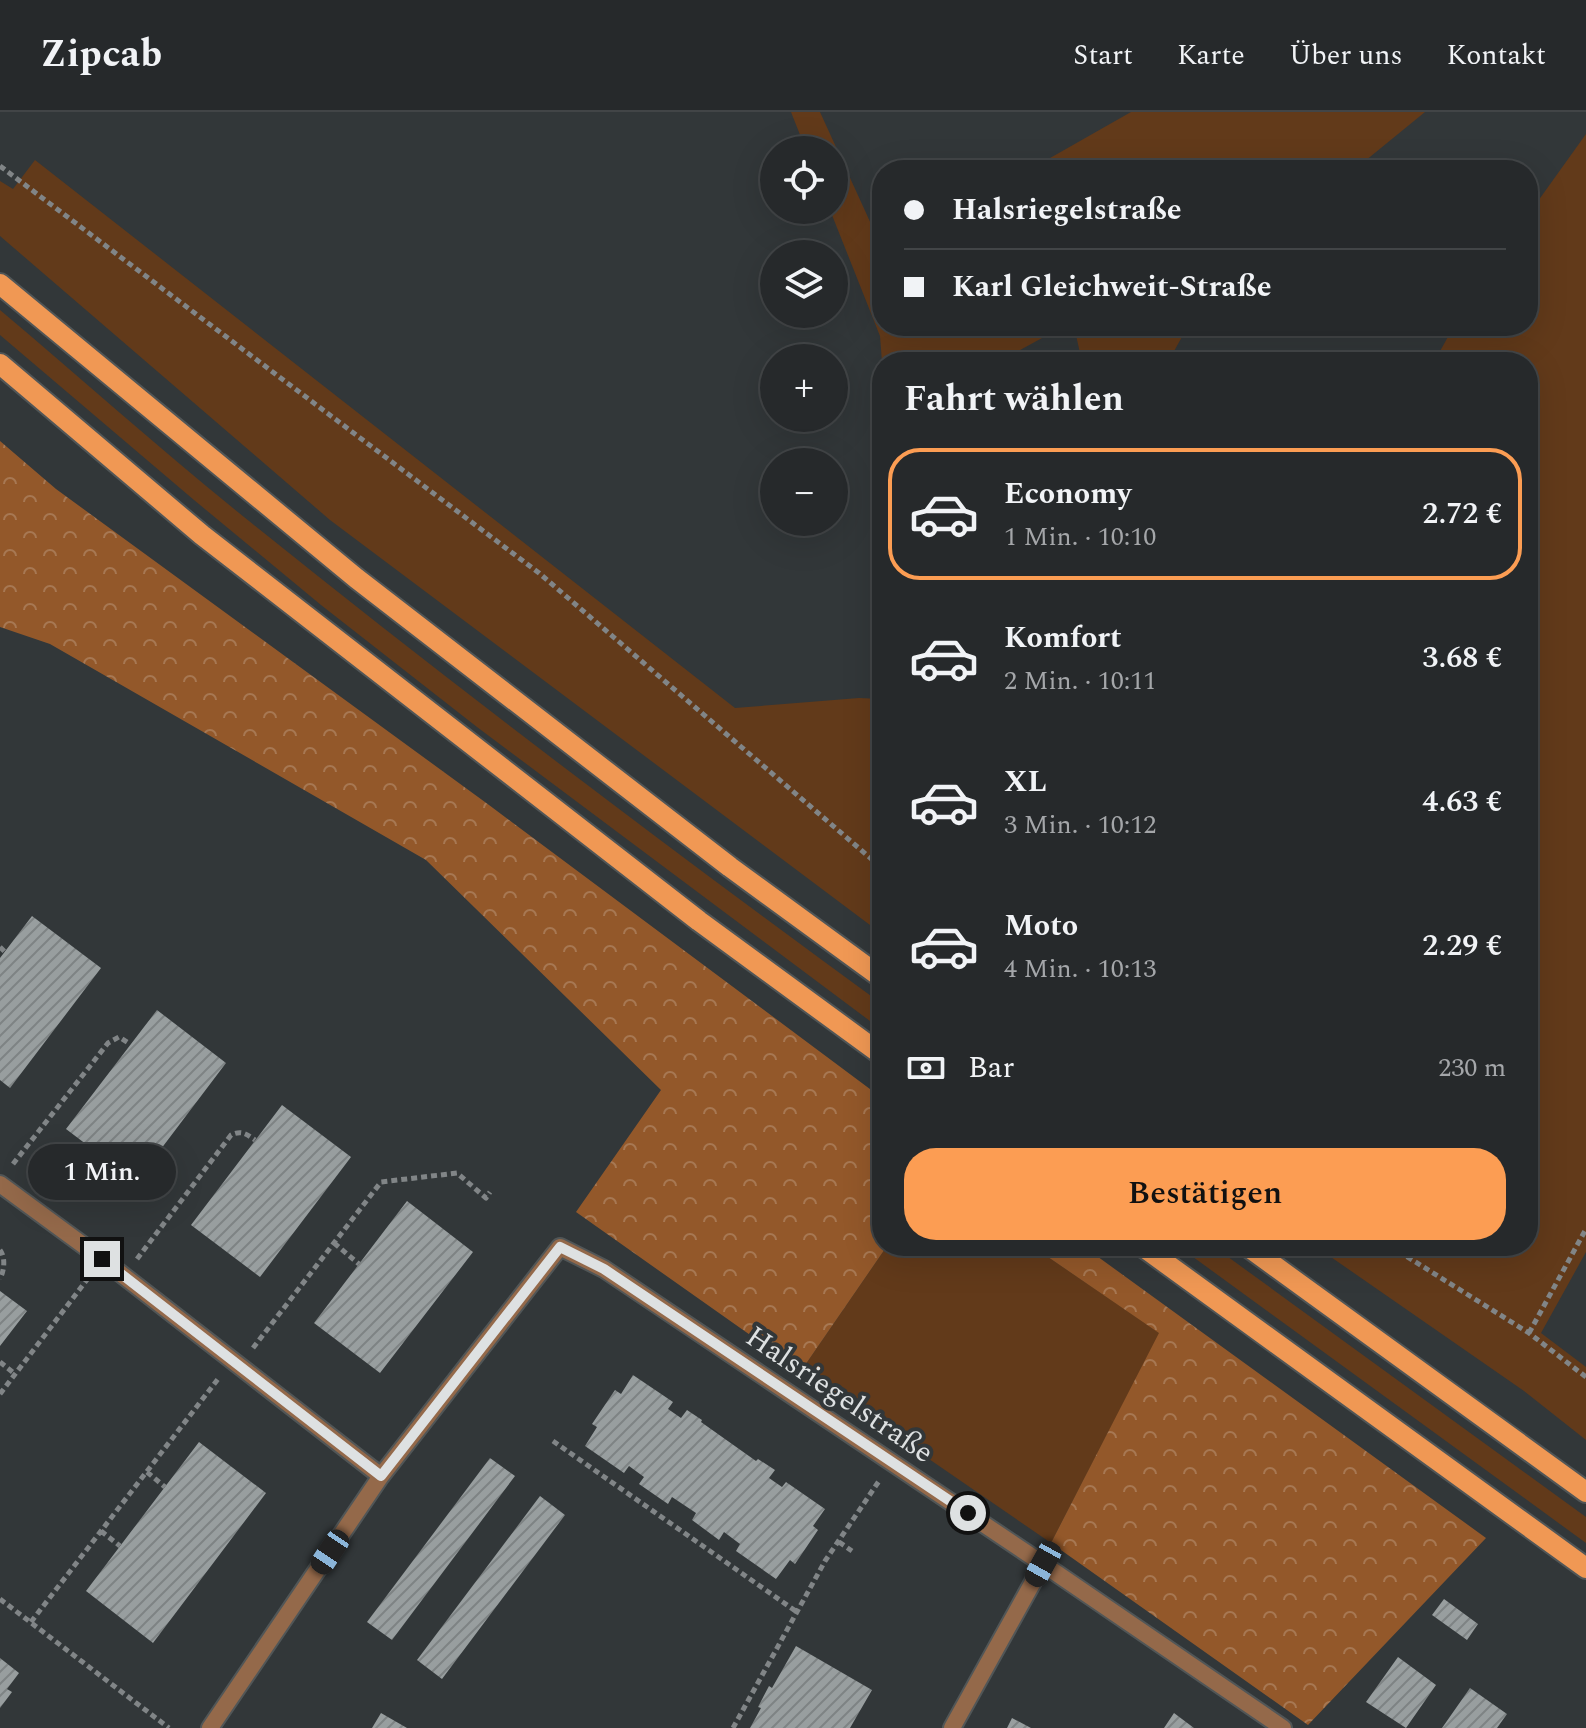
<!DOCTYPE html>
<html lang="de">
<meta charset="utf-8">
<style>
body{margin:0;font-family:Spectral,serif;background:#323537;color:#f1f3f6;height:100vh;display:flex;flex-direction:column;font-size:30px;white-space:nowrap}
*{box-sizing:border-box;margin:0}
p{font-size:26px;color:#a4a6a9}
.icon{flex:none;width:44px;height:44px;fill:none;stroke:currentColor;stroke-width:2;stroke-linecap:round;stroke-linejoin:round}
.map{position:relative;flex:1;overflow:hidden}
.drawer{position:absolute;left:872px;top:240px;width:666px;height:904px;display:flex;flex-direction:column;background:#26292b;border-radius:32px;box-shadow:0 8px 32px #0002,0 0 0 2px #424547}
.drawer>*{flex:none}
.top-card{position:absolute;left:872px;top:48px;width:666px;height:176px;border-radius:32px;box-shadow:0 8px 32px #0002,0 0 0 2px #424547;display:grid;align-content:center;height:176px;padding:0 32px;background:#26292b}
.buttons{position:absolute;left:760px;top:24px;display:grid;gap:16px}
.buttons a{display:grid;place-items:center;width:88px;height:88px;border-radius:50%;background:#26292b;box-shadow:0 8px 32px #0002,0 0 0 2px #424547;font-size:40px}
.end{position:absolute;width:36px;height:36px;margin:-18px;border:10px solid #dee1e2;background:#111;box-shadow:0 0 0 4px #111}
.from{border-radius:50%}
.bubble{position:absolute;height:56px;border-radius:28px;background:#26292b;box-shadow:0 8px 32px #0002,0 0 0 2px #424547;font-size:26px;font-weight:600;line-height:56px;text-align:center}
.car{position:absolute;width:24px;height:48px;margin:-24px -12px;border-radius:10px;box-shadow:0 0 6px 2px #0007;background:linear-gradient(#222 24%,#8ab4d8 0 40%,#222 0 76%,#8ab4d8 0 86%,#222 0)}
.top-card b{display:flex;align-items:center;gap:28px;height:76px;font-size:30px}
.top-card b+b{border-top:2px solid #424547}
.top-card i{width:20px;height:20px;background:#f1f3f6}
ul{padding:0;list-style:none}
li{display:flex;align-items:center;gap:24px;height:132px;margin:0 16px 12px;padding:0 16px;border:4px solid transparent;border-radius:32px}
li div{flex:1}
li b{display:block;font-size:30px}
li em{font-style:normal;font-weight:600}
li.on{border-color:#fc9d53}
li>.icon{width:72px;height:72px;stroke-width:1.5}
h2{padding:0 32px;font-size:36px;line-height:96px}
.pay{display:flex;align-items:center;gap:20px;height:88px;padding:0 32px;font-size:30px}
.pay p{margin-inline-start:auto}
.primary-button{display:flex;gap:16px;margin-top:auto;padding:16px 32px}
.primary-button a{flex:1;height:92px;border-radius:32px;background:#fc9d53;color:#111;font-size:32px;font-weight:600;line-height:92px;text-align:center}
header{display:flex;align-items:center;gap:48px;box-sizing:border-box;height:112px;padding:0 40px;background:#26292b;border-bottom:2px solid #424547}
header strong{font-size:38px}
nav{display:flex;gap:44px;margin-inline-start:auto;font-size:28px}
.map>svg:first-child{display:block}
.grass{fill:#623a1a}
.forest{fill:url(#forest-crowns)}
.building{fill:url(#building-hatch)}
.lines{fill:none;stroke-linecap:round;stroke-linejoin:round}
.minor-casing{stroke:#515657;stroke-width:20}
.primary-casing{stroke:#515657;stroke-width:24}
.path{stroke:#818587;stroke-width:5;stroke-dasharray:6 4;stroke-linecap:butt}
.minor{stroke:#94694a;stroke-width:16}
.primary{stroke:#f09854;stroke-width:20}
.route{stroke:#dee1e2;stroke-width:10}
.labels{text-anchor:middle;stroke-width:8;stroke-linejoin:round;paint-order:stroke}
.street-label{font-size:30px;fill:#dee1e2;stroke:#323739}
</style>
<header>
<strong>Zipcab</strong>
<nav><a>Start</a><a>Karte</a><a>Über uns</a><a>Kontakt</a></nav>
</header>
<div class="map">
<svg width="1586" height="1616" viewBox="0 0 1586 1616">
<defs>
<pattern id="forest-crowns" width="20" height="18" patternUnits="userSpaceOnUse" patternTransform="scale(2)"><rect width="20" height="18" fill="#93582a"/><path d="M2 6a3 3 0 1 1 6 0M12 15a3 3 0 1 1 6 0" fill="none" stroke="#a77853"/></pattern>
<pattern id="building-hatch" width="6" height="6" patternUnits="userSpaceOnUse" patternTransform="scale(2)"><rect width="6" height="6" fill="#989e9f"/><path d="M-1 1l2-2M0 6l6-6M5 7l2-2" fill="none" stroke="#7e8384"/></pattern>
</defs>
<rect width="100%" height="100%" fill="#323739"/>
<path class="grass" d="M 791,0 L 820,0 L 882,136 L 882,214 L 1064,214 L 998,250 L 882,250 L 880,224 L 830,98 L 834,98 L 834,38 L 806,38 Z
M 1131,0 L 1425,0 L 1354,58 L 1029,58 Z
M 1586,22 L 1586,1140 L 1541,1221 L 1586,1255 L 1586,1328 L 1524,1279 L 1315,1134 L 1528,1134 L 1528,250 L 1434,250 L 1454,214 L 1528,214 L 1528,103 Z
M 35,48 L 735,596 L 859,586 L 882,587 L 882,713 L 877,732 L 882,736 L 882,822 L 330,408 L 0,124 L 0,69 L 13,77 Z
M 0,198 C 82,267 161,338 244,405 C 452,573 666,734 882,892 L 882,918 L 477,615 L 321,493 L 194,388 L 0,223 Z
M 1074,214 L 1188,214 L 1168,250 L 1082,250 Z
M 887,1134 L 1032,1134 L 1160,1221 L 1051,1431 L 801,1259 Z
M 1178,1134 L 1213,1134 L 1586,1405 L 1586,1431 Z"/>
<path class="forest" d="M 0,329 L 56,377 L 489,693 L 882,986 L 882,1134 L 887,1134 L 801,1259 L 576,1100 L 661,978 L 426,748 L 50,532 L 0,515 Z
M 1032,1134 L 1083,1134 L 1486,1426 L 1308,1613 L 1051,1431 L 1159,1221 Z"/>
<path class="building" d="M 32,804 L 101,856 L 10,976 L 0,968 L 0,846 Z
M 157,898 L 226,951 L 136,1070 L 66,1017 Z
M 282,993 L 351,1045 L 260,1165 L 191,1113 Z
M 407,1089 L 473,1140 L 380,1261 L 314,1211 Z
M 0,1179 L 27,1199 L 0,1234 Z
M 633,1263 L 673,1290 L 668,1297 L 681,1306 L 687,1298 L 702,1308 L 701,1310 L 756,1349 L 758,1347 L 775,1358 L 769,1366 L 782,1375 L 786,1370 L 825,1397 L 813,1414 L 818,1418 L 795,1452 L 790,1448 L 776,1467 L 736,1439 L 740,1432 L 724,1420 L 719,1428 L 692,1408 L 696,1401 L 672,1385 L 668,1392 L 639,1372 L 644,1365 L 629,1354 L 624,1361 L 585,1334 L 597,1315 L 592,1312 L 615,1278 L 621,1282 Z
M 199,1330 L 266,1381 L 153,1531 L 86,1479 Z
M 490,1346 L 515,1364 L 392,1528 L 367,1510 Z
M 540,1384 L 565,1403 L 442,1567 L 417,1548 Z
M 1444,1487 L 1478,1512 L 1467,1528 L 1432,1503 Z
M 796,1534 L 872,1578 L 850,1616 L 750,1616 L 761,1596 L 758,1595 L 769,1574 L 772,1576 Z
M 1398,1545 L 1436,1573 L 1406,1616 L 1366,1590 Z
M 0,1546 L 19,1561 L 7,1577 L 12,1580 L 0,1596 Z
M 1470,1576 L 1507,1602 L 1497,1616 L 1442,1616 Z
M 381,1601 L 407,1616 L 372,1616 Z
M 1174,1601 L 1194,1616 L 1164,1616 Z
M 1012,1606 L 1031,1616 L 1007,1616 Z"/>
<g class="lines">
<defs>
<path id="minor" d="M 0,1072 L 102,1147 L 381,1364
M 210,1616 L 381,1364 L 560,1135 L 604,1157 L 1043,1452 L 1283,1616
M 952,1616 L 1043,1452"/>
<path id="primary" d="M 0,172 L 356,466 L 730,755 L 882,866
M 0,252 L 202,423 L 699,809 L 882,943
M 1142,1134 L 1586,1456
M 1247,1134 L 1586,1380"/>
</defs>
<use href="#minor" class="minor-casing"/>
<use href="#primary" class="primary-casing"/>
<path class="path" d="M 0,54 L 539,461 L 882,756
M 0,835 L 5,840
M 13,1052 L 108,931 L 119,925 L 130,932
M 334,1131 L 359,1152
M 1390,1134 L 1529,1221 L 1586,1265
M 0,1138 C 6,1146 4,1159 0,1167
M 137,1147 L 231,1023 C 242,1018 246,1022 255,1028
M 1529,1221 L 1586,1117
M 253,1236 L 381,1070 L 457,1061 L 486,1086 L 490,1080
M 0,1250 L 15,1262
M 0,1282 L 89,1165
M 553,1329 L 797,1500
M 147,1360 L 165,1375
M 101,1419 L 120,1434
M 839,1430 L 852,1439
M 0,1487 L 169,1616
M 31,1510 L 218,1267
M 733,1616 L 825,1449 L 879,1369"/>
<use href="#minor" class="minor"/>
<use href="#primary" class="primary"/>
</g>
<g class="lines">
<path class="route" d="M 102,1147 L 381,1364 L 560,1135 L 604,1157 L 968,1401"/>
</g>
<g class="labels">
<g class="street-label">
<text transform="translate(840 1282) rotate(34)" y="10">Halsriegelstraße</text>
</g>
</g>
</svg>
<div class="buttons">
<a><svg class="icon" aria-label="locate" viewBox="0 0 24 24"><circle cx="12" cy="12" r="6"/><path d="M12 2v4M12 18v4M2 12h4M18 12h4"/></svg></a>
<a><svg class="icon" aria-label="layers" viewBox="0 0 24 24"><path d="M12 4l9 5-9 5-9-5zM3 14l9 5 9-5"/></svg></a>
<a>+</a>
<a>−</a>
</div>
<i class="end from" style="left:968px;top:1401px"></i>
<i class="end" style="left:102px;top:1147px"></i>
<div class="bubble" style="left:28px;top:1032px;width:148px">1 Min.</div>
<i class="car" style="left:330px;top:1440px;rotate:214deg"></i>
<i class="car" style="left:1043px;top:1452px;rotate:209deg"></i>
<div class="top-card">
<b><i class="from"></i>Halsriegelstraße</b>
<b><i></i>Karl Gleichweit-Straße</b>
</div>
<section class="drawer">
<h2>Fahrt wählen</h2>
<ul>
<li class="on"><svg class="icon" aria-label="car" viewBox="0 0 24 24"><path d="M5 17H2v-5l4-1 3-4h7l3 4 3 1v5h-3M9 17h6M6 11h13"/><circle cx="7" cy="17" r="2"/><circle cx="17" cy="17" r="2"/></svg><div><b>Economy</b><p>1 Min. · 10:10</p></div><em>2.72 €</em></li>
<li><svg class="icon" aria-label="car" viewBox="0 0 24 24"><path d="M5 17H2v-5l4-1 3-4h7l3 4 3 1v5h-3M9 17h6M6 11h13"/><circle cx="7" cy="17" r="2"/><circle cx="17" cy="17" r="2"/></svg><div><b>Komfort</b><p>2 Min. · 10:11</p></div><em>3.68 €</em></li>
<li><svg class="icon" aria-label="car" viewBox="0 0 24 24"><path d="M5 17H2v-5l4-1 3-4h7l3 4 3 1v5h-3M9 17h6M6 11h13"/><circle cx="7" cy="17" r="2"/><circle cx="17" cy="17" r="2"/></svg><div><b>XL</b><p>3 Min. · 10:12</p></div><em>4.63 €</em></li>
<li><svg class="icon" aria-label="car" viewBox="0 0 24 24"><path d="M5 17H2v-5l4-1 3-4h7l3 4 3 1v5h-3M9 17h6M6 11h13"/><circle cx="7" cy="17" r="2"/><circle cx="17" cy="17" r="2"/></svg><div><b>Moto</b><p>4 Min. · 10:13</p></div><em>2.29 €</em></li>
</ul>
<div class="pay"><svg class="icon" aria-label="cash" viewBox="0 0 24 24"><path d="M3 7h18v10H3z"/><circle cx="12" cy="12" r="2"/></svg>Bar<p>230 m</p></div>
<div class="primary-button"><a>Bestätigen</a></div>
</section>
</div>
